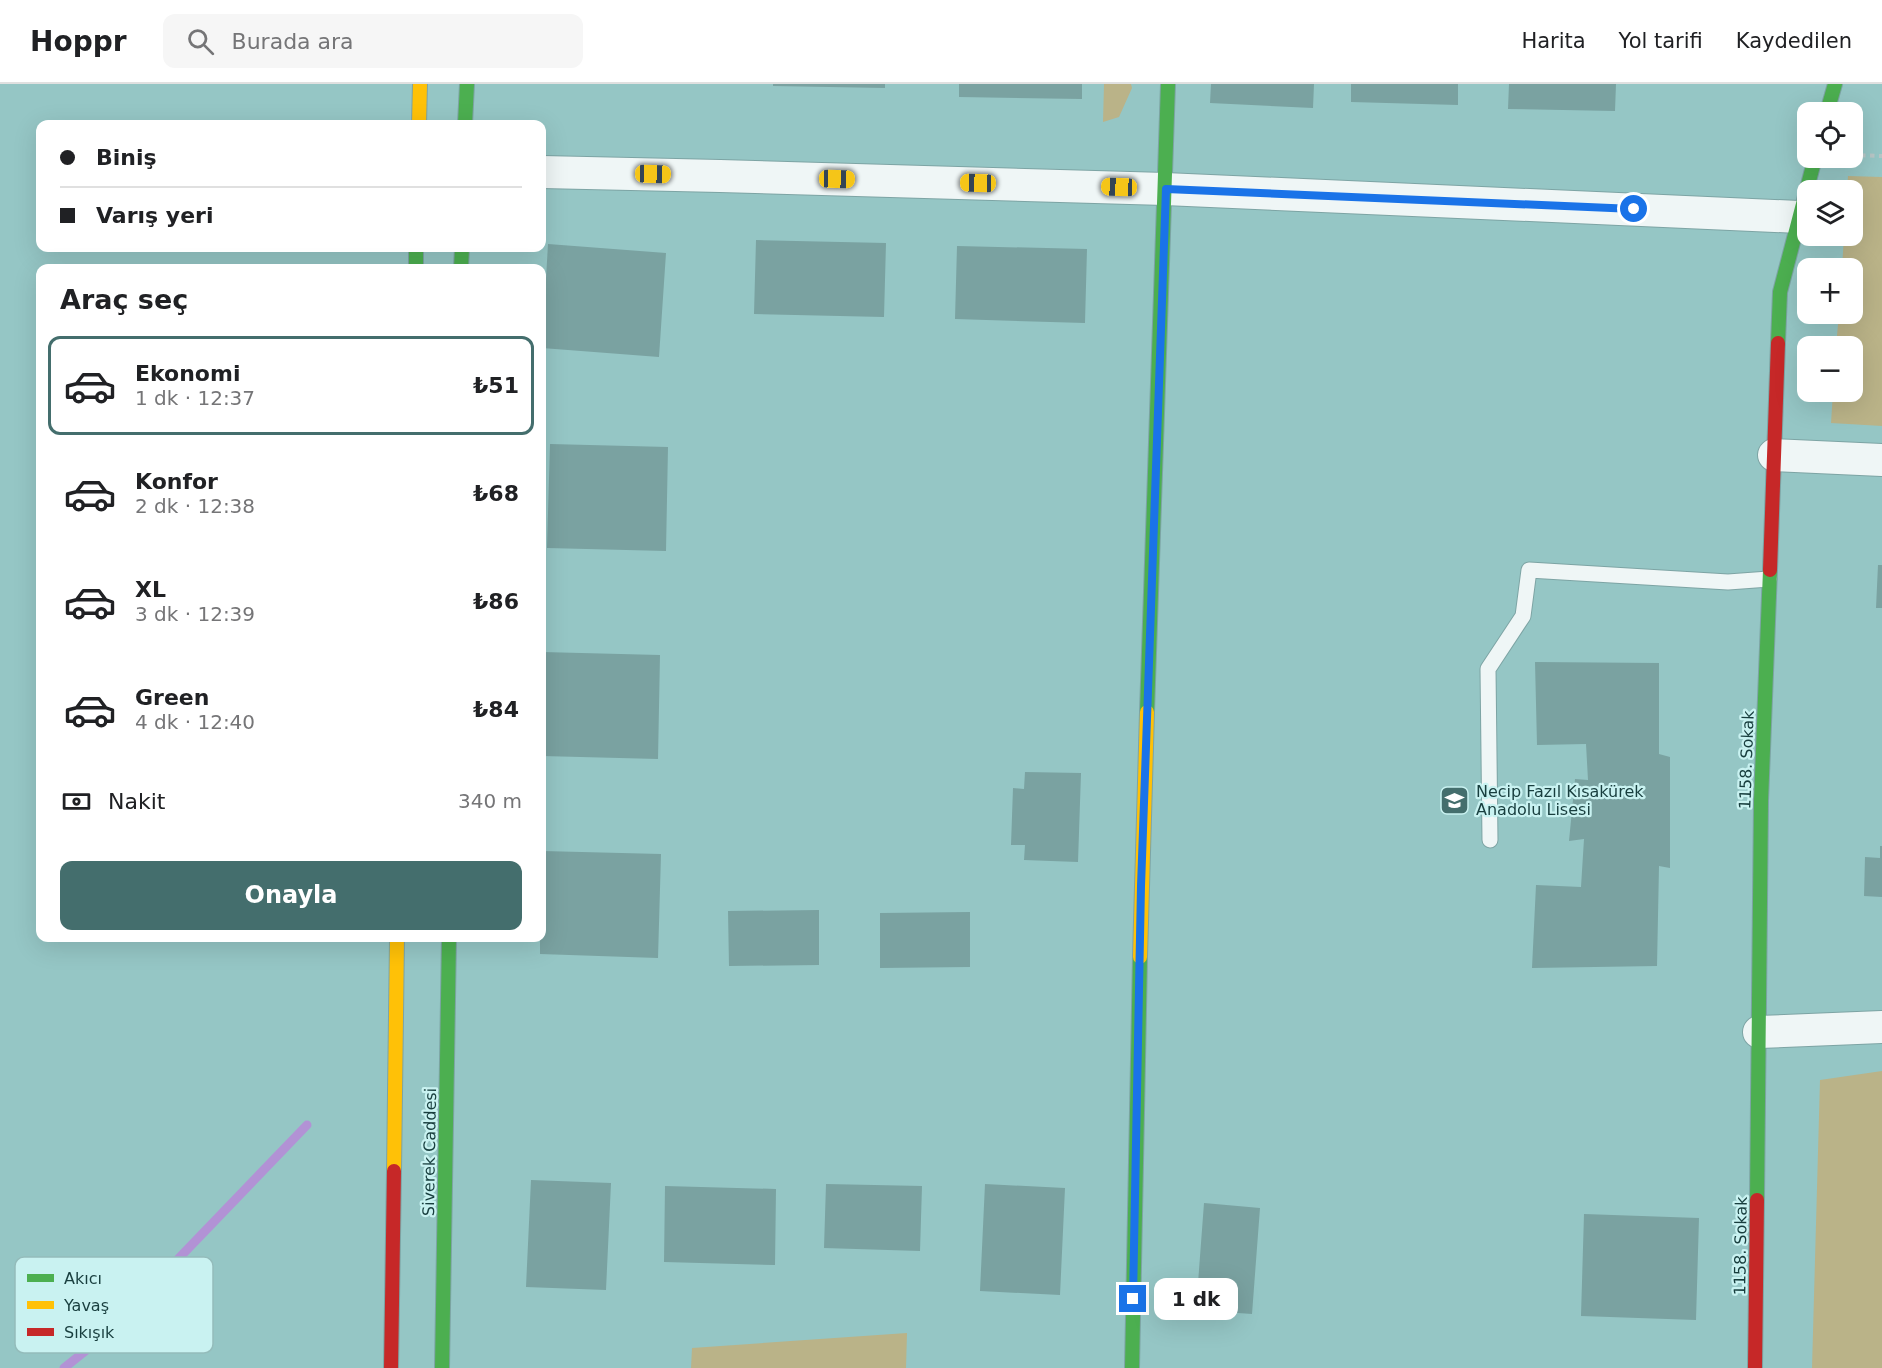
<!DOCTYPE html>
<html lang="tr">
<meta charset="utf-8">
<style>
body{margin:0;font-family:"DejaVu Sans",sans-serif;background:#f6f6f6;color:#202124;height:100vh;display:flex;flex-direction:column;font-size:22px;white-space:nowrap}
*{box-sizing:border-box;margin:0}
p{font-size:20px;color:#757577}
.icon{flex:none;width:33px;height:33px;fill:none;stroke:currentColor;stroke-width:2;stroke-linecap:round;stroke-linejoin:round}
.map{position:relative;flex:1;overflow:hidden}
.panel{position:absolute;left:36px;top:180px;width:510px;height:678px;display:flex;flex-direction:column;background:#fff;border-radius:12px;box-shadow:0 6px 24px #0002}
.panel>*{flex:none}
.guide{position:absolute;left:36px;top:36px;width:510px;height:132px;border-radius:12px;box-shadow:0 6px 24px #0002;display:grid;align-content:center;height:132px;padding:0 24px;background:#fff}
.controls{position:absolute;left:1797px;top:18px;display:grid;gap:12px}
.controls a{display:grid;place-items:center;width:66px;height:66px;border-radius:12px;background:#fff;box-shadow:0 6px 24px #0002;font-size:30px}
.end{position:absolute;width:27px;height:27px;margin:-14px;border:8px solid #1a73e8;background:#fff;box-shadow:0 0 0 3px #fff}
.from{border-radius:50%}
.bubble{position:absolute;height:42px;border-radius:12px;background:#fff;box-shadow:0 6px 24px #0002;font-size:20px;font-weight:800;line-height:42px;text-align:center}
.car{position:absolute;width:18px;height:36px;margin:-18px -9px;border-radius:8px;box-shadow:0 0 4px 2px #0007;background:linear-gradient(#f5c518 24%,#345 0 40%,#f5c518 0 76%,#345 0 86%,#f5c518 0)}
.guide b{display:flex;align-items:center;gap:21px;height:57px;font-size:22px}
.guide b+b{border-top:2px solid #e0e0e0}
.guide i{width:15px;height:15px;background:#202124}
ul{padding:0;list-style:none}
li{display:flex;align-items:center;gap:18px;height:99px;margin:0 12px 9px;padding:0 12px;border:3px solid transparent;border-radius:12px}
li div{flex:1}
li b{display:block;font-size:22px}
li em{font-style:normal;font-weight:800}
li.active{border-color:#446e6d}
li>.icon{width:54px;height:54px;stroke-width:1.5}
h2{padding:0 24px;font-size:27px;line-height:72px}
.pay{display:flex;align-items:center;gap:15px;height:66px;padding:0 24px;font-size:22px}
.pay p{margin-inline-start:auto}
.cta{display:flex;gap:12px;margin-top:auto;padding:12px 24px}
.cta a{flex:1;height:69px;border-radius:12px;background:#446e6d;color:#fff;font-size:24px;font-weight:800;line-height:69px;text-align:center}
header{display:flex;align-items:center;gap:36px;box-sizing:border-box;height:84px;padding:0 30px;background:#fff;border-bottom:2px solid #e0e0e0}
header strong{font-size:28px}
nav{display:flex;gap:33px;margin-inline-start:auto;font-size:21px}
.search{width:420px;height:54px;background:#f6f6f6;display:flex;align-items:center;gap:15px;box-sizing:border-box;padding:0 21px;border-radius:12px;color:#757577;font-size:22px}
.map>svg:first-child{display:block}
.green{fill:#bab388}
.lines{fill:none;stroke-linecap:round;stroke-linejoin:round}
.stream{stroke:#b292d5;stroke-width:9}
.building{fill:#7aa2a1}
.lane-casing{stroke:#7da4a4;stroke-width:17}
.street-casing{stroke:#7da4a4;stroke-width:34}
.fast-casing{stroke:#7da4a4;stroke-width:16}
.slow-casing{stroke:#7da4a4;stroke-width:16}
.jam-casing{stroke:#7da4a4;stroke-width:16}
.path{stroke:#b8c6c6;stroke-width:4;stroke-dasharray:4.5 4.5;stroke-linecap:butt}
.lane{stroke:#eff6f6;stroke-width:15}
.street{stroke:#eff6f6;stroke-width:32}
.fast{stroke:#4caf50;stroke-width:14}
.slow{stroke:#ffc107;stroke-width:14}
.jam{stroke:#c62828;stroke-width:14}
.route{stroke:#1a73e8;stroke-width:8}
.labels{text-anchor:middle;stroke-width:4.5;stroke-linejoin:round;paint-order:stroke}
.street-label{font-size:16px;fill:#183e3e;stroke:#c9f2f1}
.poi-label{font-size:16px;fill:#183e3e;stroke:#c9f2f1;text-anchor:start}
.key{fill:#c9f2f1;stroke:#94bcbb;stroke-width:1.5}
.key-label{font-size:16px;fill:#183e3e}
</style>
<header>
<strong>Hoppr</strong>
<div class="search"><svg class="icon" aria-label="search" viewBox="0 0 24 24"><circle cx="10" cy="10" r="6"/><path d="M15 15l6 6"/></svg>Burada ara</div>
<nav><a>Harita</a><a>Yol tarifi</a><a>Kaydedilen</a></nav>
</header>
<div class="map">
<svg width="1882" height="1284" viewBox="0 0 1882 1284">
<rect width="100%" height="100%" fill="#95c6c5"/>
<path class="green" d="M 1104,0 L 1131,0 L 1132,4 L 1119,33 L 1103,38 Z
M 1848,92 L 1882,93 L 1882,342 L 1831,339 L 1833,308 L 1852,308 L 1852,262 L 1836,262 L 1839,230 L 1852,230 L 1852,184 L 1842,184 L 1844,152 L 1852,152 L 1852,106 L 1847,106 Z
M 1882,987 L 1882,1284 L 1812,1284 L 1820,996 Z
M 907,1249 L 906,1284 L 691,1284 L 692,1264 Z"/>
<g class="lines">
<path class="stream" d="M 64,1284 L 104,1252 L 307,1041"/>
</g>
<path class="building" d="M 773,0 L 885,0 L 885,4 L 773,2 Z
M 959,0 L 1082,0 L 1082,15 L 959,13 Z
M 1211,0 L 1314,0 L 1313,24 L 1210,19 Z
M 1351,0 L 1458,0 L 1458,21 L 1351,18 Z
M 1509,0 L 1616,0 L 1615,27 L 1508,25 Z
M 756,156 L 886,159 L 884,233 L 754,230 Z
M 548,160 L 666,169 L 659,273 L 542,264 Z
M 957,162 L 1087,165 L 1085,239 L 955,235 Z
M 550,360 L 668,363 L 666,467 L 547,464 Z
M 1878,481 L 1882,481 L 1882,524 L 1876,524 Z
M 542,568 L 660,571 L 658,675 L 542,672 Z
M 1535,578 L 1659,579 L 1659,670 L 1670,673 L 1670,784 L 1659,782 L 1657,882 L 1532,884 L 1536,801 L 1581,803 L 1584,755 L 1569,757 L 1575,695 L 1588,696 L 1586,660 L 1537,661 Z
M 1025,688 L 1081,689 L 1078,778 L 1024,776 L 1025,761 L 1011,761 L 1013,704 L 1024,705 Z
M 1880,762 L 1882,762 L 1882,813 L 1864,812 L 1865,773 L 1880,774 Z
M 542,767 L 661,770 L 658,874 L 540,870 L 540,854 L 542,854 Z
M 819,826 L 819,881 L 729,882 L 728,827 Z
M 970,828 L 970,883 L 880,884 L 880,829 Z
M 531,1096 L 611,1099 L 606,1206 L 526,1203 Z
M 826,1100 L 922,1102 L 920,1167 L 824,1164 Z
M 985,1100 L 1065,1104 L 1060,1211 L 980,1207 Z
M 665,1102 L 776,1105 L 775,1181 L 664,1178 Z
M 1204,1119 L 1260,1124 L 1252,1230 L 1196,1226 Z
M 1584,1130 L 1699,1134 L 1696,1236 L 1581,1232 Z"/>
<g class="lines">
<defs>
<path id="lane" d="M 1490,756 L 1488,585 L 1523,532 L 1529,486 L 1728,498 L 1769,495"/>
<path id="street" d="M 542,88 L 720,92 L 1165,105 L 1799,133
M 1774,371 L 1882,376
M 1759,948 L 1882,943"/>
<path id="fast" d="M 1827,28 L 1835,0
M 465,40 L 467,0
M 416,164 L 416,184
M 461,184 L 462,164
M 1778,259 L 1780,208 L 1815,74
M 1147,628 L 1168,0
M 1757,1116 L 1761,717 L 1770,486
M 442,1284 L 449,854
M 1132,1284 L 1140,873"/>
<path id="slow" d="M 419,40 L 420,0
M 1140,873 L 1147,628
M 394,1087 L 397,854"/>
<path id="jam" d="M 1770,486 L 1778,259
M 391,1284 L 394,1087
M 1755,1284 L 1757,1116"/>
</defs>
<use href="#lane" class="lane-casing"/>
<use href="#street" class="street-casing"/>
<use href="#fast" class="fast-casing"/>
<use href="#slow" class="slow-casing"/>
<use href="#jam" class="jam-casing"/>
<path class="path" d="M 1852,71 L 1882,72"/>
<use href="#lane" class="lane"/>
<use href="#street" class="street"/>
<use href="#fast" class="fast"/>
<use href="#slow" class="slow"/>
<use href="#jam" class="jam"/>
</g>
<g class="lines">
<path class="route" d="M 1133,1215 L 1141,802 L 1166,105 L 1634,125"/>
</g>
<defs>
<symbol id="school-square" viewBox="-11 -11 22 22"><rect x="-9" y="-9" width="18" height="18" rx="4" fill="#446e6d" stroke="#c9f2f1"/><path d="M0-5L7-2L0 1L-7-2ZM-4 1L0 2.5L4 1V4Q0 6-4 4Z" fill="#fff"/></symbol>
</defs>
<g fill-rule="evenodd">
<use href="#school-square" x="1438" y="700" width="33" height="33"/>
</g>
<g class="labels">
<g class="street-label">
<text transform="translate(1746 676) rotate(-88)" y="6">1158. Sokak</text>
<text transform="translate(429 1068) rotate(-89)" y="6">Siverek Caddesi</text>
<text transform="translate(1740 1162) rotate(-89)" y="6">1158. Sokak</text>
</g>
<g class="poi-label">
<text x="1476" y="713">Necip Fazıl Kısakürek<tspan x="1476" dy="18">Anadolu Lisesi</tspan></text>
</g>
</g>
<rect x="15" y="1173" width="198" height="96" rx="9" class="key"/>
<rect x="27" y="1190" width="27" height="8" fill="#4caf50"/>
<rect x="27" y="1217" width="27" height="8" fill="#ffc107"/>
<rect x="27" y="1244" width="27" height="8" fill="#c62828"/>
<g class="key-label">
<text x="64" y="1200">Akıcı</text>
<text x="64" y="1227">Yavaş</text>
<text x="64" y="1254">Sıkışık</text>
</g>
</svg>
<div class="controls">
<a><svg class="icon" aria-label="locate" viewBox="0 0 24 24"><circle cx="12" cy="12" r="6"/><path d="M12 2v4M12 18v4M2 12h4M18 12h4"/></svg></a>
<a><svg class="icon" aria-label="layers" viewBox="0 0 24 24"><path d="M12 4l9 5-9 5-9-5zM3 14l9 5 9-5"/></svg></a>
<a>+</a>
<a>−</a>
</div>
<i class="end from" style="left:1634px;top:125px"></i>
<i class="end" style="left:1133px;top:1215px"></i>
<div class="bubble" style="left:1154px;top:1194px;width:84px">1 dk</div>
<i class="car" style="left:653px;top:90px;rotate:91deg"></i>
<i class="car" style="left:837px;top:95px;rotate:91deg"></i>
<i class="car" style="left:978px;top:99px;rotate:271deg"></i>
<i class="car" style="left:1119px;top:103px;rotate:272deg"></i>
<div class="guide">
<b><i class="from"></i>Biniş</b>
<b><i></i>Varış yeri</b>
</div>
<section class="panel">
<h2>Araç seç</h2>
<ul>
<li class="active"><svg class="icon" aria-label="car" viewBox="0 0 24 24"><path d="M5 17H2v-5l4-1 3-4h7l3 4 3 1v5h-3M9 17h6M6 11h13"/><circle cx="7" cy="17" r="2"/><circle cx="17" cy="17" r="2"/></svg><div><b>Ekonomi</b><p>1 dk · 12:37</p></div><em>₺51</em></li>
<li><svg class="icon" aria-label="car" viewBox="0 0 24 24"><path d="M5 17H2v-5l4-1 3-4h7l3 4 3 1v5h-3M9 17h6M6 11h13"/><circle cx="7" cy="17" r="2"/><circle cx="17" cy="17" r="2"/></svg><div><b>Konfor</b><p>2 dk · 12:38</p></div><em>₺68</em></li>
<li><svg class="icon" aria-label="car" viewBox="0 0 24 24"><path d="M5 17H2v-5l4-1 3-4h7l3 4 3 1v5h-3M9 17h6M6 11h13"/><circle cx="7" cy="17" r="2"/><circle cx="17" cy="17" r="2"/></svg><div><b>XL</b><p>3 dk · 12:39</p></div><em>₺86</em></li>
<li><svg class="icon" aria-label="car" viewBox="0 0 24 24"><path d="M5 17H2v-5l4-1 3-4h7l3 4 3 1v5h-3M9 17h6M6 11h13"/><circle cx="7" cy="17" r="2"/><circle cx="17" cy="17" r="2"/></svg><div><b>Green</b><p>4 dk · 12:40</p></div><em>₺84</em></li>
</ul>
<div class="pay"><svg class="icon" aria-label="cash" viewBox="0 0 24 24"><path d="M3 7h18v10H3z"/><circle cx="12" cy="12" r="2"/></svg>Nakit<p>340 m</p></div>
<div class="cta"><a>Onayla</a></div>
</section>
</div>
